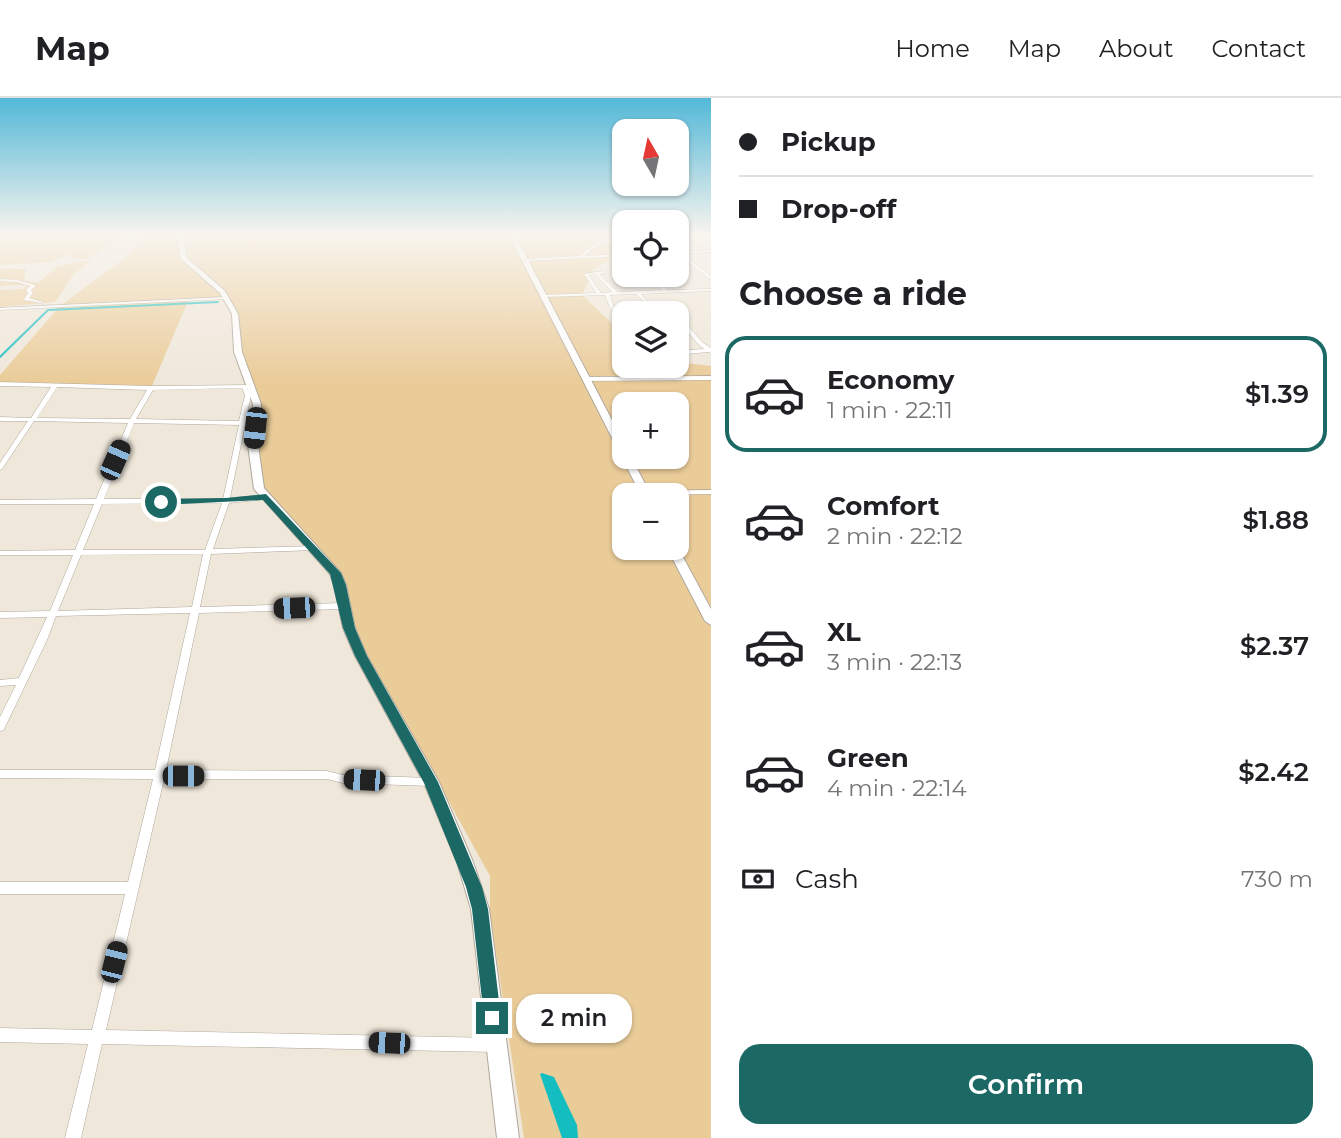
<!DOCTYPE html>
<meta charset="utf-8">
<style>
body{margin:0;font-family:Montserrat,sans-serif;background:#f6f6f6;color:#202124;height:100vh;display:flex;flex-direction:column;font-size:26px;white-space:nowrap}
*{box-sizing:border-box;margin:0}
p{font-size:23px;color:#757577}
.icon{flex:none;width:38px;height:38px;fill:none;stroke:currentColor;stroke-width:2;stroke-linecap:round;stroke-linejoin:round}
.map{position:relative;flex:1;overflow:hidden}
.details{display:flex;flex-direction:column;background:#fff;width:630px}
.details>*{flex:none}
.hud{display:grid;align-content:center;height:154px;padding:0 28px;background:#fff}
.needle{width:46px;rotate:351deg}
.fabs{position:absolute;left:612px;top:21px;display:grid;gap:14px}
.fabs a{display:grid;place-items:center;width:77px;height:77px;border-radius:14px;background:#fff;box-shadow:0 2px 5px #0004;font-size:35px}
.end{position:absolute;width:32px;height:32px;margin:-16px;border:9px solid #1b6864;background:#fff;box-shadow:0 0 0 4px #fff}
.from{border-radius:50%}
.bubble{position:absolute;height:49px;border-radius:21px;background:#fff;box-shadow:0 2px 5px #0004;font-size:23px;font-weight:600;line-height:49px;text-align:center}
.car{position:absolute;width:21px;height:42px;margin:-21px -10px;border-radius:9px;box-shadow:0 0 5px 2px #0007;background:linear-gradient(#222 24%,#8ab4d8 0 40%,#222 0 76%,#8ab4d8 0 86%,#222 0)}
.hud b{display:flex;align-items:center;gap:24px;height:66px;font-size:26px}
.hud b+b{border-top:2px solid #e0e0e0}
.hud i{width:18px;height:18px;background:#202124}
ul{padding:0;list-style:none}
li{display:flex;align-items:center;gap:21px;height:116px;margin:0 14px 10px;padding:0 14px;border:4px solid transparent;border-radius:21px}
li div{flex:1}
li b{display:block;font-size:26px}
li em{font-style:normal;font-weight:600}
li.current{border-color:#1b6864}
li>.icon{width:63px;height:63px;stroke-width:1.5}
h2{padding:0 28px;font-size:32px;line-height:84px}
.pay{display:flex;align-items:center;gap:18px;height:77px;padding:0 28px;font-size:26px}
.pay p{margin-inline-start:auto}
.button{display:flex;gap:14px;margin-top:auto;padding:14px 28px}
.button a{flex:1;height:80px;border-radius:21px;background:#1b6864;color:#fff;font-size:28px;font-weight:600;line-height:80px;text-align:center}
header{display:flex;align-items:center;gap:42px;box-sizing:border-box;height:98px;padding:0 35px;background:#fff;border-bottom:2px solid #e0e0e0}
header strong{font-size:33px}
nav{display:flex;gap:38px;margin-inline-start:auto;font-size:24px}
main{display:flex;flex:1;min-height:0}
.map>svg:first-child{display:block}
.green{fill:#eacc99;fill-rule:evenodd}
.water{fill:#14bec0}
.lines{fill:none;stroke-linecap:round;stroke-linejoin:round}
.stream{stroke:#14bec0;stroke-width:2}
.street-casing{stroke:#afa79b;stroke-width:1}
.secondary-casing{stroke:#afa79b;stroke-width:2}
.street{fill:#fff;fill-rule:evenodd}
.secondary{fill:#fff;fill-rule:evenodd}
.route{fill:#1b6864}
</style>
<header>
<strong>Map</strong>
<nav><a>Home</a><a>Map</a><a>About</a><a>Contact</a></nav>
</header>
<main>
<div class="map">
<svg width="711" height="1040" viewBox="0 0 711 1040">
<rect width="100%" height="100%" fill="#efe7da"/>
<path class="green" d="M 0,137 L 119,137 L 121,141 L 113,143 L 88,161 L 71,160 L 70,156 L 50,164 L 0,167 Z
M 147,137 L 625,137 L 625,153 L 594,171 L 582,197 L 618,231 L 617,255 L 625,257 L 625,268 L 677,268 L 677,264 L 711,268 L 711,1040 L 524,1040 L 490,816 L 490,778 L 438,684 L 361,558 L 340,487 L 257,383 L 257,306 L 238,254 L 238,234 L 226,200 L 188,203 L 151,290 L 0,286 L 0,277 L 60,208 L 125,160 ZM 625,306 L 677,306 L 677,359 L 625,359 ZM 625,397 L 677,397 L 677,450 L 625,450 Z
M 80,163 L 89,164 L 73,177 L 55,204 L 0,209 L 0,192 L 24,191 L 27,187 L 0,188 L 0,171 L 26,171 L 24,183 L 38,185 L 57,169 Z"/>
<path class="water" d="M 542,975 L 554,979 L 577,1027 L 578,1040 L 562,1040 L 540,976 Z"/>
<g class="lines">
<path class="stream" d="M 0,259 L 48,212 L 218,204"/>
<defs>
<path id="street" d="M 695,139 L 697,139 L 711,148 L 711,151 L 695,141 Z
M 625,140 L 625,142 L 600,145 L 584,158 L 625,156 L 625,158 L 525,163 L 523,162 L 525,161 L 579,158 L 598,143 Z
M 711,152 L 711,154 L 683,156 L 709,176 L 711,178 L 711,182 L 677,156 L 679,154 Z
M 604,173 L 606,175 L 599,176 L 618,194 L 662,192 L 646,177 L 650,177 L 667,192 L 711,191 L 711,193 L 641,196 L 656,213 L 654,214 L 636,196 L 610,197 L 614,209 L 625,220 L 625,224 L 610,210 L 605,197 L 543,199 L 541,198 L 543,197 L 596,195 L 584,176 ZM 595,176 L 612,194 L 601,195 L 589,177 Z
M 0,181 L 17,182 L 35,187 L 35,189 L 31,192 L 33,195 L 29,200 L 43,204 L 41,205 L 24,202 L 24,201 L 28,195 L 26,192 L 30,188 L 17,184 L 0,183 Z
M 228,199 L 228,201 L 226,201 L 0,212 L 0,210 Z
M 677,222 L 684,223 L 702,244 L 711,250 L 711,255 L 708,254 L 677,257 L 677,253 L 704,251 L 698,246 L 681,226 L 677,226 Z
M 617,250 L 625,251 L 625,255 L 615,253 L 615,251 Z
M 711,278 L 711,282 L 586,283 L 583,281 L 586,279 Z
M 0,284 L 151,288 L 252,287 L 252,289 L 247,290 L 251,297 L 230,400 L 266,397 L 270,399 L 266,401 L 229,405 L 213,451 L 314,448 L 318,450 L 314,452 L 211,456 L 200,509 L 343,505 L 347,508 L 343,511 L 199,515 L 166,672 L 327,673 L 343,677 L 431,680 L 435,681 L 436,684 L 435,687 L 431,688 L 343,685 L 327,681 L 164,681 L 106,932 L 495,940 L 500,942 L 502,947 L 500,952 L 495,954 L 102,946 L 81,1040 L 65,1040 L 88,946 L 0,944 L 0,930 L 92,932 L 125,796 L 0,796 L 0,784 L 128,784 L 153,681 L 0,680 L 0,672 L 155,672 L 190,515 L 56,518 L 47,542 L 5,629 L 4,632 L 0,633 L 0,619 L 16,587 L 0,588 L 0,582 L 19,580 L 47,519 L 0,520 L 0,514 L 50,513 L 73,457 L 0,457 L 0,453 L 75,452 L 94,406 L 0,406 L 0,402 L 96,401 L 128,325 L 34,323 L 2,371 L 0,372 L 0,365 L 28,323 L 0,323 L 0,319 L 31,320 L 51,289 L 0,288 ZM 57,289 L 147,292 L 130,321 L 37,320 ZM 242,290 L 245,297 L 239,323 L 136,321 L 153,292 ZM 134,325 L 239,327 L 223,401 L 104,401 ZM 222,405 L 205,452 L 83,452 L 102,406 ZM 203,456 L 192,509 L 58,513 L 81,457 Z
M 711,392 L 711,396 L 645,397 L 641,395 L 645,393 Z"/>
<path id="secondary" d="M 178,137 L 184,137 L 186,159 L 225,193 L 238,216 L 242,254 L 261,306 L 258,347 L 264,390 L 341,475 L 346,487 L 355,530 L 367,558 L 439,684 L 473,764 L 489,811 L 519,1040 L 497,1040 L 471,811 L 457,764 L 424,685 L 355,558 L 343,530 L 334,487 L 330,476 L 254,391 L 248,347 L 253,306 L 234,254 L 232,216 L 220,195 L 180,160 Z
M 509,137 L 515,137 L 625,347 L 625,359 L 631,359 L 651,397 L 641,397 Z
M 677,448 L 711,511 L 711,527 L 705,523 L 667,450 L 677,450 Z"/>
</defs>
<use href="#street" class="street-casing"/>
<use href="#secondary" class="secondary-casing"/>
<use href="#street" class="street"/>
<use href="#secondary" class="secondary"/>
</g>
<linearGradient id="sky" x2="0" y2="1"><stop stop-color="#53b8d8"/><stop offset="0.48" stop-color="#f8f4ee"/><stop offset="1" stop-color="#f8f4ee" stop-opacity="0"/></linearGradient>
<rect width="711" height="283" fill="url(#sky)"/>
<path class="route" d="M 266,396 L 341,475 L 346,487 L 355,530 L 367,558 L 438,684 L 482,789 L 488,811 L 501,920 L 499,926 L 492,929 L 486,926 L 484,920 L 472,811 L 466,789 L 424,685 L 355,558 L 343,530 L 330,476 L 263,402 L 161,407 L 157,404 L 161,401 L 226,400 Z"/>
</svg>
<div class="fabs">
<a><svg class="needle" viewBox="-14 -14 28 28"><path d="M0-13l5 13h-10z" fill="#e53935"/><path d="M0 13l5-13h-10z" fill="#757577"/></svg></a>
<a><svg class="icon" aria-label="locate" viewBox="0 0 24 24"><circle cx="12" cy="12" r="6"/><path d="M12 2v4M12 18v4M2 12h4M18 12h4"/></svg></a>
<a><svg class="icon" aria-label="layers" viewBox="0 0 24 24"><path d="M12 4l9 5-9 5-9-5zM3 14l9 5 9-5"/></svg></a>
<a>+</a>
<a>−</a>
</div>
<i class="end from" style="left:161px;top:404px"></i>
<i class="end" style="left:492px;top:920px"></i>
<div class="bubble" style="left:516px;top:896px;width:116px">2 min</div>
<i class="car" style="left:255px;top:330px;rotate:186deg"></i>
<i class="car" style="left:115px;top:362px;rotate:24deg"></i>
<i class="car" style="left:294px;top:510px;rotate:268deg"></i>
<i class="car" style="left:183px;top:678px;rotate:90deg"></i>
<i class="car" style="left:364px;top:682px;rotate:272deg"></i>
<i class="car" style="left:114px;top:864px;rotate:14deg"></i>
<i class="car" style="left:389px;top:945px;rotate:272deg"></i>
</div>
<section class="details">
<div class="hud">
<b><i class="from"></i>Pickup</b>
<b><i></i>Drop-off</b>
</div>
<h2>Choose a ride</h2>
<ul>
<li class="current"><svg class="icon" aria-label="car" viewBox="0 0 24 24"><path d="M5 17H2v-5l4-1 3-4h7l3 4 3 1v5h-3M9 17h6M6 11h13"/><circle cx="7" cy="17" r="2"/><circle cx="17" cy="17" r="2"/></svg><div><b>Economy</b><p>1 min · 22:11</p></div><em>$1.39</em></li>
<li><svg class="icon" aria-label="car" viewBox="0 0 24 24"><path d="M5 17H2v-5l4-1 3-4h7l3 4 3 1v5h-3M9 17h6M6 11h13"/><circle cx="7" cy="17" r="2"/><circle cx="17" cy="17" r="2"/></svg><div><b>Comfort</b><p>2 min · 22:12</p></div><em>$1.88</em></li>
<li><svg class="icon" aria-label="car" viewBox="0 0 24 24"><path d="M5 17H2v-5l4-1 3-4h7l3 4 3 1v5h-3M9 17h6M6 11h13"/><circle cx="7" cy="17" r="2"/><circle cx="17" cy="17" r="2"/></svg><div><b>XL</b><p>3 min · 22:13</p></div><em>$2.37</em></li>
<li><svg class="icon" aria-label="car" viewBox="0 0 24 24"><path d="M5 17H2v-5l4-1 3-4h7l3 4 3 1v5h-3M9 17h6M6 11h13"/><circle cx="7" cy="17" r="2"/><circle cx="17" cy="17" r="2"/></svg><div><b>Green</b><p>4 min · 22:14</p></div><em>$2.42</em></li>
</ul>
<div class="pay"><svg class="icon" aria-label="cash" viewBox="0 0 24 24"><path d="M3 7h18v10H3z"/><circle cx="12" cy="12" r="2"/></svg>Cash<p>730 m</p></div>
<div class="button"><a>Confirm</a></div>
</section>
</main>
